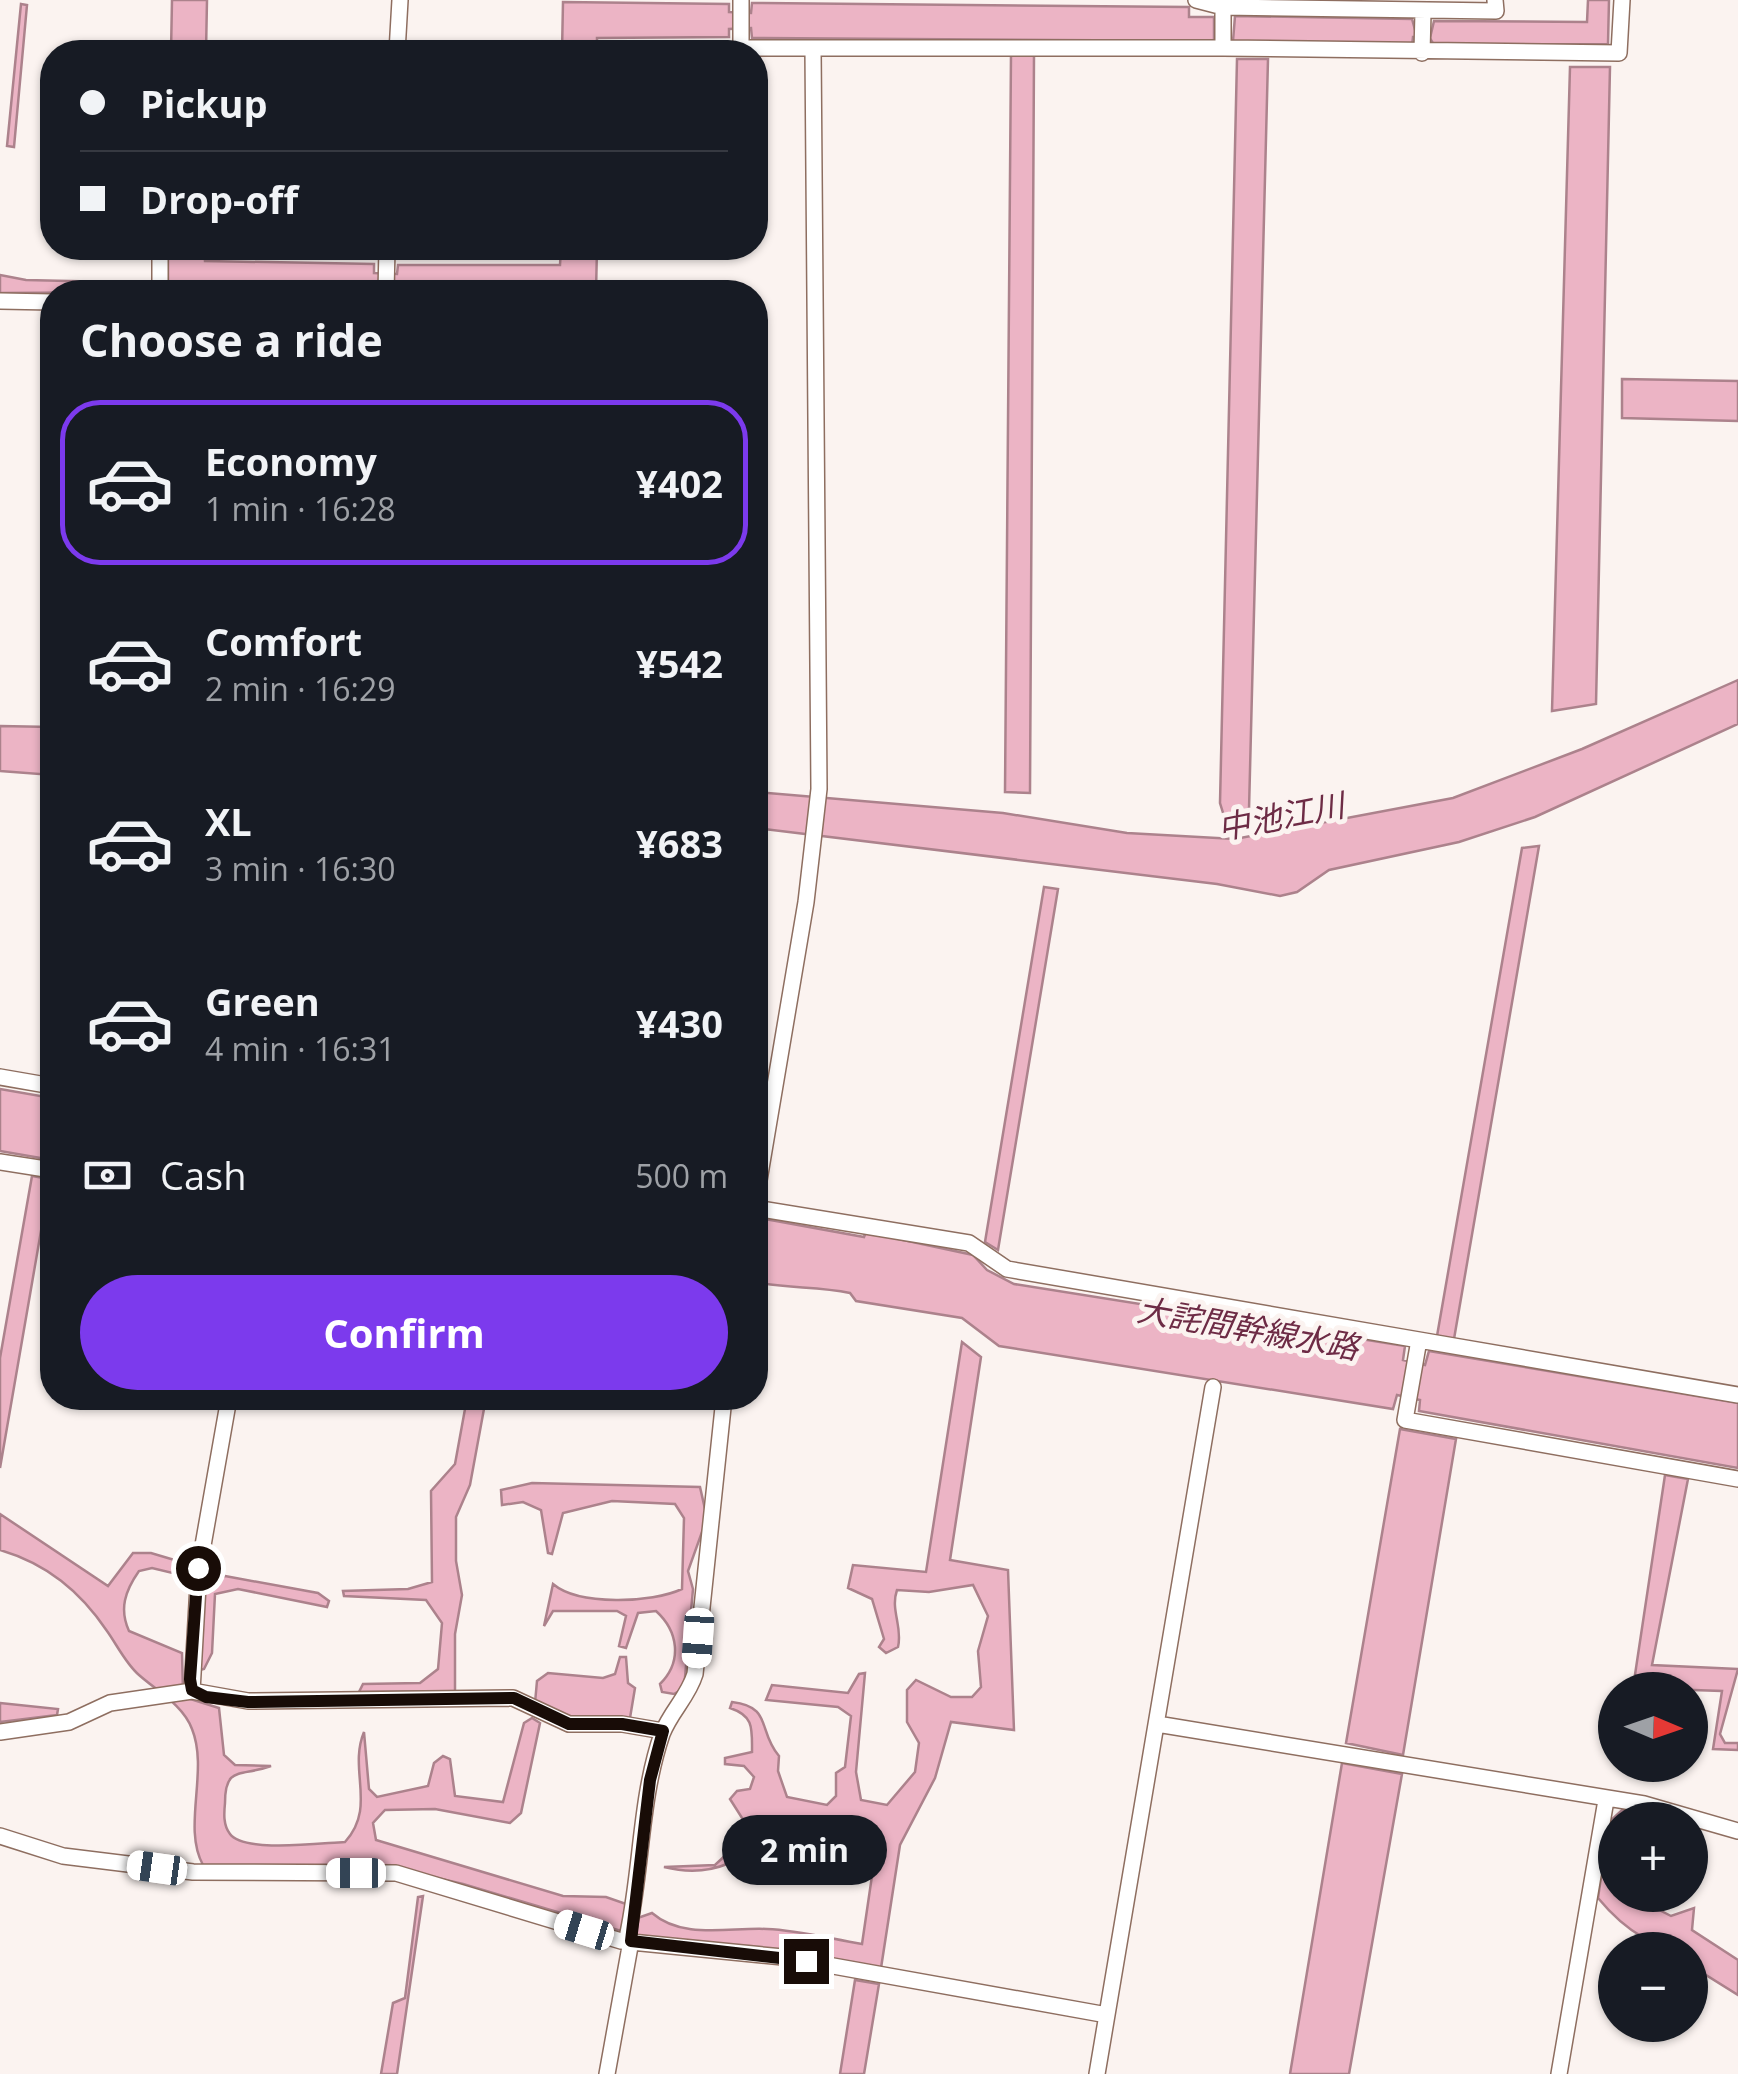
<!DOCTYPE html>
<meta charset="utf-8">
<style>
body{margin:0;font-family:"Open Sans","Noto Sans JP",sans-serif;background:#242831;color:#f1f3f6;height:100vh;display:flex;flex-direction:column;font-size:38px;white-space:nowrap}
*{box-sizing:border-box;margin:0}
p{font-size:32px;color:#9ea1a6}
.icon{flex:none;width:55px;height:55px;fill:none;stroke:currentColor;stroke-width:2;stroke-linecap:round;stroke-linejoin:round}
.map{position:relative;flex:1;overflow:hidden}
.drawer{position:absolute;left:40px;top:280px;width:728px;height:1130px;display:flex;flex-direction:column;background:#171b24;border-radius:40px;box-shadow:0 2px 8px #0004}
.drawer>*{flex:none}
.top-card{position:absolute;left:40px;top:40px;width:728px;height:220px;border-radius:40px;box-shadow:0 2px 8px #0004;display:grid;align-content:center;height:220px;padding:0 40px;background:#171b24}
.needle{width:65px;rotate:92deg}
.controls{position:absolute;left:1598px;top:1672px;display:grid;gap:20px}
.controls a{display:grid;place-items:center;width:110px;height:110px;border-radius:50%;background:#171b24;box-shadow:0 2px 8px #0004;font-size:50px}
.end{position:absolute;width:45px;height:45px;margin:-22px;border:12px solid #180c07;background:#fff;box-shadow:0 0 0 5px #fff}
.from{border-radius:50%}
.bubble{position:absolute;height:70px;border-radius:35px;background:#171b24;box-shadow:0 2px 8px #0004;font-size:32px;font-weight:700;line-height:70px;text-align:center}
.car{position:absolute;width:30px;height:60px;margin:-30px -15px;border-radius:12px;box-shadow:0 0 8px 2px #0007;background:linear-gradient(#fff 24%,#345 0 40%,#fff 0 76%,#345 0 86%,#fff 0)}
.top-card b{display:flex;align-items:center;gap:35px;height:95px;font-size:38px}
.top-card b+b{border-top:2px solid #363941}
.top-card i{width:25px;height:25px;background:#f1f3f6}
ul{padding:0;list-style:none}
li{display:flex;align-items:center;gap:30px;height:165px;margin:0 20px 15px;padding:0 20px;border:5px solid transparent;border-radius:40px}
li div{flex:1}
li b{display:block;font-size:38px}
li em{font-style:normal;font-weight:700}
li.on{border-color:#7c3aed}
li>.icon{width:90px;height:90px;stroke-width:1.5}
h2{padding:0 40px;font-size:45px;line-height:120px}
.pay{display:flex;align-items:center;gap:25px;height:110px;padding:0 40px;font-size:38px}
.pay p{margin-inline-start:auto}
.action{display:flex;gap:20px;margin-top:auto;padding:20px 40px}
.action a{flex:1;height:115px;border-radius:60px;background:#7c3aed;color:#fff;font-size:40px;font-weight:700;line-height:115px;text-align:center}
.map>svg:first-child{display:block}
.water{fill:#ecb4c5;stroke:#ac828c;stroke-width:2.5}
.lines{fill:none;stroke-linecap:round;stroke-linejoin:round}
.minor-casing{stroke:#8e6e60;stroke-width:18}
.minor{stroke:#fff;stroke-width:15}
.route{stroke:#180c07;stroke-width:12}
.labels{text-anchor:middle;stroke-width:10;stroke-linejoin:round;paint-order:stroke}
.water-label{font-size:32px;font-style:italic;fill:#6d2b45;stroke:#fbf3f0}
</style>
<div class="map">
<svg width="1738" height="2074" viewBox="0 0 1738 2074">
<rect width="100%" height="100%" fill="#fbf3f0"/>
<path class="water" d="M 172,0 L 207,0 L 206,52 L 171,52 Z
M 1588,0 L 1609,0 L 1608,44 L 1434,45 L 1430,38 L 1434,21 L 1587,22 Z
M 563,2 L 729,4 L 729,12 L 751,13 L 752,3 L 1189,7 L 1189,17 L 1214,17 L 1214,41 L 752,38 L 751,28 L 729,29 L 729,37 L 597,38 L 597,52 L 562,52 Z
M 21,4 L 27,5 L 14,147 L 7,146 Z
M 1235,16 L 1412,19 L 1417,37 L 1413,37 L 1412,46 L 1233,41 Z
M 1011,54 L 1034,55 L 1030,793 L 1005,792 Z
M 1237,59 L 1268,59 L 1249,810 L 1245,815 L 1224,816 L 1220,803 Z
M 1570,67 L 1610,67 L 1596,704 L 1552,711 Z
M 168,248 L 204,248 L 205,261 L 374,264 L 374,273 L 397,274 L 398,265 L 560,265 L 561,248 L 597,248 L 596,292 L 398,292 L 397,289 L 374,287 L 373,292 L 168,292 Z
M 0,275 L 26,280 L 154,283 L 153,292 L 0,293 Z
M 1622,379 L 1738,381 L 1738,421 L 1622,418 Z
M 1738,680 L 1738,724 L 1535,817 L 1459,842 L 1329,870 L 1297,892 L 1280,896 L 1217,884 L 755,828 L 755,792 L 1003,813 L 1127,833 L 1235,839 L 1453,798 L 1582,749 Z
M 0,726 L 52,727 L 52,775 L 0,771 Z
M 1539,846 L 1454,1339 L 1437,1336 L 1522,848 Z
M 1044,887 L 1058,889 L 998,1250 L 985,1242 Z
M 0,1089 L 52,1098 L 52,1160 L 0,1151 Z
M 32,1176 L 50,1179 L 0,1468 L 0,1358 Z
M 765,1219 L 864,1237 L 866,1232 L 973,1255 L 987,1270 L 1014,1284 L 1405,1346 L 1403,1360 L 1425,1365 L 1429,1351 L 1738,1403 L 1738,1468 L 1419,1411 L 1420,1400 L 1397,1395 L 1393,1409 L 999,1346 L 962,1318 L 856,1301 L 850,1293 C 816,1286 789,1289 755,1282 L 755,1230 L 761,1231 Z
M 962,1342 L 981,1357 L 950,1560 L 1008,1570 L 1014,1730 L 951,1722 L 935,1778 L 900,1845 L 881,1968 L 638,1936 L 463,1884 L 382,1865 L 203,1865 C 182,1827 209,1771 192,1729 C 183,1705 157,1691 139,1675 C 126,1664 117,1645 107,1631 C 80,1591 47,1564 0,1550 L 0,1514 L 108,1586 L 133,1553 L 151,1553 L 188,1564 L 189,1577 L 152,1568 L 139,1571 C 125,1591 119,1609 129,1631 L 182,1653 L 183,1691 L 190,1699 L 219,1708 L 224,1755 L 235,1765 L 271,1766 C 241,1777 225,1765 225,1803 C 224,1813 223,1825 230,1834 C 244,1853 321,1843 345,1842 C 377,1807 348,1770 364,1732 L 369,1789 L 377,1797 L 428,1786 L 434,1763 L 443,1756 L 450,1759 L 455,1796 L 503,1802 L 524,1723 L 532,1718 L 540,1723 L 521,1813 L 510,1823 L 435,1809 L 385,1810 L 373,1823 L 376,1840 L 563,1896 L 606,1897 L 629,1905 L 635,1919 L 652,1913 C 683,1940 730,1927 767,1929 C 798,1930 831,1939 862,1944 L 878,1835 L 816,1823 L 778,1823 C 748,1861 712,1879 664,1867 L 715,1865 L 742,1840 L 744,1821 L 730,1799 L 737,1791 L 750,1789 L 754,1777 L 744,1766 L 725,1764 L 725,1758 L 752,1752 C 752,1728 754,1716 730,1708 L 732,1702 C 773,1707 757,1730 779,1756 L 778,1771 L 787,1797 L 827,1805 L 836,1796 L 836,1773 L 845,1767 L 851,1716 L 838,1707 L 766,1700 L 772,1685 L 848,1693 L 859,1674 L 865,1673 L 856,1772 L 861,1800 L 887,1805 L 915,1772 L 919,1743 L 907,1722 L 907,1690 L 916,1680 L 951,1697 L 972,1697 L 981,1687 L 978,1651 L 988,1616 L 973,1585 L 929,1592 L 897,1590 C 890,1610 903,1627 898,1647 L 886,1653 L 879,1647 L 884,1639 L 872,1599 L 848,1588 L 853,1565 L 926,1572 Z
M 467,1398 L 486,1398 L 470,1485 L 456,1517 L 456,1561 L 462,1595 L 455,1634 L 455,1691 L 359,1692 L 363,1684 L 420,1683 L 438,1669 L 442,1623 L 426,1600 L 344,1596 L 343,1591 L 408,1589 L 432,1582 L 431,1491 L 455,1464 Z
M 1400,1429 L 1456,1439 L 1403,1755 L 1346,1743 Z
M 1665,1475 L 1688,1479 L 1652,1665 L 1738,1669 L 1720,1734 L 1725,1743 L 1738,1743 L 1738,1750 L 1713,1749 L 1722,1691 L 1633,1688 Z
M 532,1483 L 700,1487 L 707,1518 L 688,1571 L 693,1589 L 684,1688 L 674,1694 L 662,1692 L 660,1684 C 683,1661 678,1631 656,1611 L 638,1613 L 626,1648 L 619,1646 L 626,1616 L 617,1611 L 553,1611 L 544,1626 L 553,1584 C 579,1606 652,1603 682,1589 L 684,1518 L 675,1504 L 612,1501 L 563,1513 L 552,1554 L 548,1553 L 541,1510 L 523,1502 L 502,1505 L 501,1490 Z
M 225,1576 L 318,1593 L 329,1601 L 327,1607 L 238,1589 L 215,1594 L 212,1653 L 204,1669 L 196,1671 L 205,1582 Z
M 620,1657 L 626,1657 L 628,1683 L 635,1688 L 630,1718 L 569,1719 L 535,1703 L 537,1681 L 548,1673 L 603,1678 L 615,1674 Z
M 0,1703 L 58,1709 L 57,1715 L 0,1722 Z
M 1342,1763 L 1402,1774 L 1349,2074 L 1290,2074 Z
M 1622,1810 L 1650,1815 L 1652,1820 L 1615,1820 L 1615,1895 L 1630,1895 L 1671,1916 L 1694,1908 L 1692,1930 L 1738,1960 L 1738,1995 L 1690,1965 L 1690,1950 C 1652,1950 1622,1927 1598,1898 L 1609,1822 Z
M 423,1896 L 397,2074 L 381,2074 L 393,2003 L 405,1998 L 418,1897 Z
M 855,1980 L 879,1984 L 864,2074 L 840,2074 Z"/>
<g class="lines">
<defs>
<path id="minor" d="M 741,0 L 741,48 L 1223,48
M 1196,0 L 1223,7 L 1496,11 L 1495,0
M 1223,7 L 1223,48 L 1619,53 L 1622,0
M 397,52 L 400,0
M 1422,53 L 1423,12
M 160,292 L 160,248
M 386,292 L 387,248
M 0,301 L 52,302
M 0,1077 L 52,1086
M 0,1162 L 52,1170
M 755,1204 L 806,902 L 819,789 L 813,49
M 755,1208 L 969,1243 L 1007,1269 L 1419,1340 L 1405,1420 L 1738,1479
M 1419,1340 L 1738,1395
M 192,1691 L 199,1568 L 229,1398
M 1157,1724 L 1644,1804 L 1738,1831
M 0,1732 L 69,1722 L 110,1703 L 192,1691 L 248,1701 L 513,1698 L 569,1724 L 622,1724 L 663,1731
M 0,1836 L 63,1856 L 193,1872 L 396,1873 L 621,1941 L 783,1957 L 1107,2015
M 607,2074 L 631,1941 L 628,1933 C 642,1867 640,1798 662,1734 C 671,1711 688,1697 695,1674 L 724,1398
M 1097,2074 L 1213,1387
M 1559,2074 L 1606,1800"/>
</defs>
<use href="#minor" class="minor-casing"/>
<use href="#minor" class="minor"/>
</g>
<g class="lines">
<path class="route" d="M 198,1568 L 190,1679 L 192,1690 L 206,1697 L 248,1702 L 514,1698 L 569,1724 L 622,1724 L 663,1731 L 650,1780 L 631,1941 L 806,1961"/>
</g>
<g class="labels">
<g class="water-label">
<text transform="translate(1281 817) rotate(-11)" y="11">中池江川</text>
<text transform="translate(1248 1329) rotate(10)" y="11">大詫間幹線水路</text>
</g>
</g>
</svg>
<div class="controls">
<a><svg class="needle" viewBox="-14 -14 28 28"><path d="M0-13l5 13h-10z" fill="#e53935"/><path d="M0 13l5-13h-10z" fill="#9ea1a6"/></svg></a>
<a>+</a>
<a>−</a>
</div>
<i class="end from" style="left:198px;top:1568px"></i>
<i class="end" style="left:806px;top:1961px"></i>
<div class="bubble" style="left:722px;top:1815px;width:165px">2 min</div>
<i class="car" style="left:698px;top:1638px;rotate:184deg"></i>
<i class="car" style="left:157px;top:1868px;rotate:278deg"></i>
<i class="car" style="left:356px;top:1873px;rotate:270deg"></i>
<i class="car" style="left:584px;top:1930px;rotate:287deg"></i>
<div class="top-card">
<b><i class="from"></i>Pickup</b>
<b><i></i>Drop-off</b>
</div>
<section class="drawer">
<h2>Choose a ride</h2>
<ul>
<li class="on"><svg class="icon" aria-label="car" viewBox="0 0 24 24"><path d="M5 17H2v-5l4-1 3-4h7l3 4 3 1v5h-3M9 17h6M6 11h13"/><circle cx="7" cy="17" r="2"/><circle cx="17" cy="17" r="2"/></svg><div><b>Economy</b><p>1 min · 16:28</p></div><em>¥402</em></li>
<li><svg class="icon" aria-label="car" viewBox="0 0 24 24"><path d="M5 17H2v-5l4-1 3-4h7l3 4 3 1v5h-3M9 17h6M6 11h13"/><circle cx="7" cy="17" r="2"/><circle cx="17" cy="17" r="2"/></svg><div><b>Comfort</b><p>2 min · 16:29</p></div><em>¥542</em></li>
<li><svg class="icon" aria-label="car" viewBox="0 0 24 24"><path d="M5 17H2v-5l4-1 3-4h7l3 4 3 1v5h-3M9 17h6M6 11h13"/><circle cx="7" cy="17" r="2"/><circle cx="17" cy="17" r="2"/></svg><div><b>XL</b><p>3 min · 16:30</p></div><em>¥683</em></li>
<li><svg class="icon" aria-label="car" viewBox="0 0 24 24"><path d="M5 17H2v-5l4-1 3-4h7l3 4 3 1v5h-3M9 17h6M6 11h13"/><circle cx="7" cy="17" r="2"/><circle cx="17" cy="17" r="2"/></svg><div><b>Green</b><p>4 min · 16:31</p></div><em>¥430</em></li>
</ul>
<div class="pay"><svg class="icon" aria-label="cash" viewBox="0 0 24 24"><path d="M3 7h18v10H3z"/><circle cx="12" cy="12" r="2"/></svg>Cash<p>500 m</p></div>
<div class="action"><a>Confirm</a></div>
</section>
</div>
